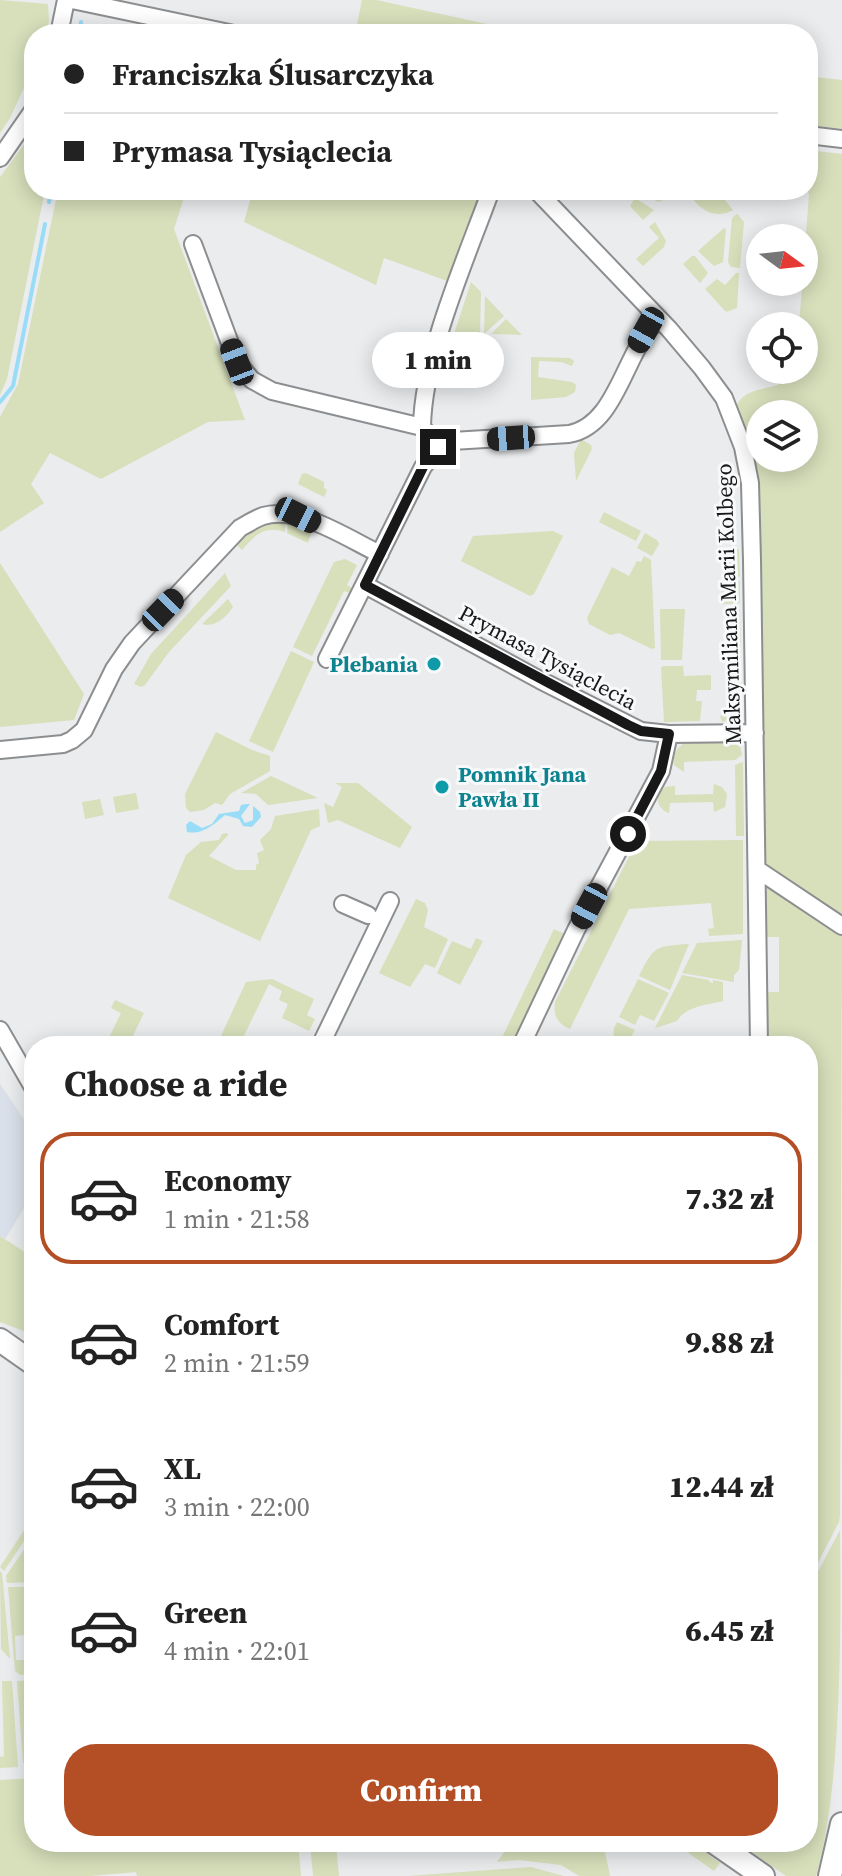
<!DOCTYPE html>
<meta charset="utf-8">
<style>
body{margin:0;font-family:"Source Serif 4",serif;background:#f6f6f6;color:#222;height:100vh;display:flex;flex-direction:column;font-size:30px;white-space:nowrap}
*{box-sizing:border-box;margin:0}
p{font-size:26px;color:#767676}
.icon{flex:none;width:44px;height:44px;fill:none;stroke:currentColor;stroke-width:2;stroke-linecap:round;stroke-linejoin:round}
.map{position:relative;flex:1;overflow:hidden}
.panel{position:absolute;left:24px;top:1036px;width:794px;height:816px;display:flex;flex-direction:column;background:#fff;border-radius:32px;box-shadow:0 4px 20px #0003}
.panel>*{flex:none}
.top-card{position:absolute;left:24px;top:24px;width:794px;height:176px;border-radius:32px;box-shadow:0 4px 20px #0003;display:grid;align-content:center;height:176px;padding:0 40px;background:#fff}
.needle{width:52px;rotate:105deg}
.controls{position:absolute;left:746px;top:224px;display:grid;gap:16px}
.controls a{display:grid;place-items:center;width:72px;height:72px;border-radius:50%;background:#fff;box-shadow:0 4px 20px #0003;font-size:40px}
.end{position:absolute;width:36px;height:36px;margin:-18px;border:10px solid #181819;background:#fff;box-shadow:0 0 0 4px #fff}
.from{border-radius:50%}
.bubble{position:absolute;height:56px;border-radius:28px;background:#fff;box-shadow:0 4px 20px #0003;font-size:26px;font-weight:800;line-height:56px;text-align:center}
.car{position:absolute;width:24px;height:48px;margin:-24px -12px;border-radius:10px;box-shadow:0 0 6px 2px #0007;background:linear-gradient(#222 24%,#8ab4d8 0 40%,#222 0 76%,#8ab4d8 0 86%,#222 0)}
.top-card b{display:flex;align-items:center;gap:28px;height:76px;font-size:30px}
.top-card b+b{border-top:2px solid #e0e0e0}
.top-card i{width:20px;height:20px;background:#222}
ul{padding:0;list-style:none}
li{display:flex;align-items:center;gap:24px;height:132px;margin:0 16px 12px;padding:0 24px;border:4px solid transparent;border-radius:32px}
li div{flex:1}
li b{display:block;font-size:30px}
li em{font-style:normal;font-weight:800}
li.current{border-color:#b44e24}
li>.icon{width:72px;height:72px;stroke-width:1.5}
h2{padding:0 40px;font-size:36px;line-height:96px}
.action{display:flex;gap:16px;margin-top:auto;padding:16px 40px}
.action a{flex:1;height:92px;border-radius:32px;background:#b44e24;color:#fff;font-size:32px;font-weight:800;line-height:92px;text-align:center}
.map>svg:first-child{display:block}
.built{fill:#dae0e9}
.green{fill:#d7dfbb;fill-rule:evenodd}
.water{fill:#99dcf7}
.lines{fill:none;stroke-linecap:round;stroke-linejoin:round}
.stream{stroke:#99dcf7;stroke-width:4}
.street-casing{stroke:#8c8e90;stroke-width:20}
.secondary-casing{stroke:#8c8e90;stroke-width:26}
.street{stroke:#fff;stroke-width:16}
.secondary{stroke:#fff;stroke-width:22}
.route{stroke:#181819;stroke-width:10}
.culture-dot{fill:#0f9aa8;stroke:#f7f9fb;stroke-width:3}
.labels{text-anchor:middle;stroke-width:6;stroke-linejoin:round;paint-order:stroke}
.street-label{font-size:22px;fill:#181819;stroke:#f7f9fb}
.culture-label{font-size:22px;font-weight:bold;fill:#0d838f;stroke:#f7f9fb;text-anchor:end}
</style>
<div class="map">
<svg width="842" height="1876" viewBox="0 0 842 1876">
<rect width="100%" height="100%" fill="#eaecee"/>
<path class="built" d="M 0,1084 L 34,1134 L 34,1192 L 5,1239 L 0,1236 Z"/>
<path class="green" d="M 0,0 L 48,4 L 49,21 L 45,34 L 34,34 L 34,66 L 10,118 L 0,133 Z
M 362,0 L 376,0 L 533,34 L 355,34 Z
M 808,76 L 842,80 L 842,129 L 808,125 Z
M 34,131 L 34,190 L 45,190 L 7,379 L 0,395 L 0,177 Z
M 808,150 L 842,154 L 842,921 L 765,870 L 759,491 L 753,453 L 736,409 C 740,390 761,390 778,385 L 785,370 L 804,370 L 804,326 L 799,326 L 809,194 L 806,190 ZM 760,414 L 804,414 L 804,458 L 760,458 Z
M 58,190 L 177,190 L 185,194 L 174,229 L 245,420 L 208,422 L 101,479 L 50,453 L 31,484 L 44,503 L 0,532 L 0,417 L 18,384 Z
M 253,190 L 482,190 L 450,282 L 384,258 L 376,285 L 244,222 Z
M 684,190 L 687,191 L 685,195 L 673,196 L 658,202 L 639,191 Z
M 694,192 L 724,199 L 733,210 C 719,219 702,212 693,199 Z
M 635,198 L 654,210 L 643,220 L 630,206 Z
M 737,214 L 744,222 L 740,268 L 731,267 L 728,262 L 732,218 Z
M 655,222 L 666,241 L 664,247 L 643,266 L 636,259 L 659,238 L 649,227 Z
M 724,228 L 726,229 L 723,262 L 714,266 L 698,251 Z
M 692,256 L 695,256 L 708,273 L 700,283 L 683,264 Z
M 736,273 L 739,273 L 737,308 L 726,312 L 705,289 L 717,279 L 725,285 Z
M 471,282 L 481,292 L 480,334 L 454,334 Z
M 485,296 L 504,316 L 484,334 Z
M 506,319 L 522,335 L 491,334 Z
M 531,357 L 570,358 L 574,361 L 572,366 L 561,362 L 539,361 L 538,377 L 572,382 L 576,385 L 575,392 L 566,397 L 531,400 Z
M 581,439 L 591,445 L 592,449 L 576,481 L 574,453 Z
M 306,473 L 324,482 L 324,488 L 327,490 L 324,497 L 298,484 L 302,474 Z
M 604,512 L 641,531 L 636,541 L 599,522 Z
M 267,522 L 285,522 L 285,532 C 264,525 255,535 242,550 L 236,544 L 240,536 Z
M 288,522 L 309,528 L 311,534 L 308,543 L 287,533 Z
M 553,531 L 563,536 L 534,594 L 530,596 L 461,561 L 473,536 Z
M 645,533 L 657,540 L 659,544 L 652,556 L 637,548 Z
M 722,549 L 739,549 L 740,577 L 722,577 Z
M 644,556 L 651,560 L 655,648 L 652,649 L 619,633 L 610,635 L 589,624 L 587,618 L 612,567 L 629,576 L 637,561 L 641,562 Z
M 345,559 L 357,565 L 347,585 L 355,590 L 353,594 L 344,591 L 312,656 L 293,647 L 334,562 Z
M 0,563 L 84,694 L 74,720 L 0,727 Z
M 225,573 L 231,586 L 169,652 L 145,685 L 141,687 L 134,684 L 151,654 Z
M 740,581 L 740,603 L 723,604 L 722,582 Z
M 228,599 L 233,607 C 226,617 215,628 202,624 Z
M 660,609 L 685,609 L 682,660 L 661,660 Z
M 734,609 L 740,609 L 742,711 L 737,719 L 722,722 L 720,716 L 733,711 Z
M 291,651 L 314,662 L 273,752 L 249,741 Z
M 664,666 L 683,666 L 684,676 L 711,675 L 711,690 L 697,690 L 696,701 L 702,701 L 700,721 L 664,722 L 661,667 Z
M 216,732 L 252,750 L 270,756 L 270,771 L 230,794 L 222,805 L 215,803 L 204,810 L 190,812 L 186,808 L 185,794 Z
M 689,741 L 731,741 L 740,746 L 742,755 L 735,760 L 684,762 L 684,772 L 674,765 C 672,754 678,745 689,741 Z
M 743,762 L 744,836 L 736,836 L 735,765 Z
M 271,776 L 318,798 L 268,805 L 256,794 L 241,793 Z
M 335,783 L 358,783 L 412,827 L 400,848 L 338,820 L 328,823 L 324,803 L 333,807 L 342,787 Z
M 714,784 L 722,787 L 727,794 L 725,807 L 714,812 L 713,802 L 670,803 L 669,813 C 660,810 657,803 658,794 L 665,787 L 675,786 L 675,795 L 713,794 Z
M 136,793 L 139,809 L 116,813 L 113,797 Z
M 100,799 L 104,815 L 85,819 L 82,802 Z
M 319,809 L 320,826 L 311,830 L 260,941 L 168,898 L 186,855 L 201,842 L 219,840 L 222,834 L 227,833 L 228,835 L 209,856 L 236,870 L 256,870 L 256,865 L 259,863 L 257,853 L 264,850 L 260,840 L 271,829 L 275,816 Z
M 743,840 L 743,934 L 709,936 L 708,929 L 714,928 L 711,903 L 629,909 L 570,1029 C 557,1023 553,1016 555,1002 L 637,841 Z
M 766,885 L 773,885 L 842,930 L 840,1515 L 839,1522 L 808,1582 L 808,1046 L 766,1046 L 767,992 L 779,992 L 779,937 L 767,937 Z
M 416,899 L 425,903 L 428,910 L 424,927 L 448,939 L 435,968 L 425,964 L 410,987 L 379,973 Z
M 554,929 L 567,935 L 513,1046 L 498,1046 Z
M 476,938 L 483,941 L 460,985 L 437,973 L 452,941 L 471,949 Z
M 742,940 L 739,970 L 734,975 L 734,982 L 682,973 L 697,943 Z
M 689,944 L 670,990 L 639,976 C 654,946 655,946 689,944 Z
M 682,975 L 709,980 L 709,982 L 713,983 L 713,980 L 723,982 L 723,1001 C 707,1005 686,1006 677,1021 L 655,1028 Z
M 272,979 L 314,999 L 307,1015 L 315,1019 L 309,1031 L 282,1018 L 288,1004 L 279,1000 L 282,991 L 269,984 L 239,1046 L 220,1038 L 246,982 Z
M 638,979 L 669,993 L 654,1021 L 640,1015 L 635,1025 L 619,1017 Z
M 115,1000 L 144,1013 L 128,1046 L 105,1046 L 121,1013 L 111,1008 Z
M 617,1022 L 635,1030 L 625,1046 L 613,1046 L 614,1028 Z
M 0,1236 L 34,1258 L 34,1330 L 29,1333 L 0,1322 Z
M 34,1515 L 34,1526 L 4,1571 L 0,1567 Z
M 840,1530 C 841,1629 842,1786 816,1876 L 786,1876 L 738,1842 L 808,1842 L 808,1597 L 812,1583 Z
M 34,1535 L 34,1582 L 7,1583 L 6,1576 Z
M 0,1571 L 2,1573 L 10,1659 L 1,1649 Z
M 8,1587 L 34,1587 L 34,1634 L 15,1636 L 16,1660 L 34,1660 L 34,1673 L 20,1675 L 15,1671 Z
M 34,1680 L 34,1727 L 25,1728 L 27,1751 L 34,1751 L 34,1766 L 23,1763 L 17,1681 Z
M 2,1681 L 12,1681 L 18,1767 L 0,1768 L 0,1757 L 4,1756 Z
M 34,1778 L 34,1842 L 298,1842 L 301,1876 L 137,1876 L 136,1872 L 91,1876 L 0,1876 L 0,1780 Z
M 310,1842 L 336,1844 L 339,1876 L 313,1876 Z
M 511,1842 L 603,1842 L 610,1876 L 579,1876 L 561,1865 L 519,1860 L 497,1862 Z
M 673,1842 L 691,1842 L 720,1863 L 714,1871 Z
M 531,1867 L 564,1876 L 407,1876 Z"/>
<path class="water" d="M 246,804 L 250,804 L 241,816 L 245,823 L 253,820 L 253,806 L 260,812 L 261,817 L 252,827 L 243,826 L 239,819 L 225,815 C 213,825 203,835 187,832 L 186,825 L 190,821 L 202,828 L 212,824 L 219,814 L 239,811 L 241,805 Z"/>
<g class="lines">
<path class="stream" d="M 80,34 L 81,22
M 49,202 L 52,190
M 0,402 L 13,386 L 45,224"/>
<defs>
<path id="street" d="M 72,0 L 234,34
M 59,34 L 66,0
M 808,135 L 842,139
M 0,158 L 34,109
M 536,190 L 669,329 L 702,368 L 724,398 L 743,447 L 750,483 L 752,560 L 759,1046
M 193,244 L 237,362 L 252,380 L 272,391 L 422,427 L 438,447
M 422,427 C 423,355 466,259 491,190
M 365,585 L 540,680 L 641,731 L 669,734 L 755,733
M 327,659 L 423,467 L 438,447 L 452,441 L 569,434 C 618,425 624,351 658,319
M 0,750 L 63,744 L 72,740 L 84,730 L 114,669 L 132,643 L 240,528 C 247,524 255,519 263,516 C 299,505 348,539 380,554
M 758,870 L 842,926
M 343,904 L 368,915
M 0,1030 L 34,1089
M 320,1046 L 390,901
M 521,1046 L 576,930 L 661,771 L 669,734"/>
<path id="secondary" d="M 0,1340 L 34,1364
M 714,1842 L 763,1876
M 830,1876 L 842,1824"/>
</defs>
<use href="#street" class="street-casing"/>
<use href="#secondary" class="secondary-casing"/>
<use href="#street" class="street"/>
<use href="#secondary" class="secondary"/>
</g>
<g class="lines">
<path class="route" d="M 438,447 L 423,467 L 365,585 L 628,725 L 641,731 L 669,734 L 661,771 L 628,834"/>
</g>
<g class="culture-dot">
<circle cx="434" cy="664" r="8"/>
<circle cx="442" cy="787" r="8"/>
</g>
<g class="labels">
<g class="street-label">
<text transform="translate(728 604) rotate(-92)" y="8">Maksymiliana Marii Kolbego</text>
<text transform="translate(548 657) rotate(28)" y="8">Prymasa Tysiąclecia</text>
</g>
<g class="culture-label">
<text x="418" y="672">Plebania</text>
<text x="458" y="782" text-anchor="start">Pomnik Jana<tspan x="458" dy="25">Pawła II</tspan></text>
</g>
</g>
</svg>
<div class="controls">
<a><svg class="needle" viewBox="-14 -14 28 28"><path d="M0-13l5 13h-10z" fill="#e53935"/><path d="M0 13l5-13h-10z" fill="#767676"/></svg></a>
<a><svg class="icon" aria-label="locate" viewBox="0 0 24 24"><circle cx="12" cy="12" r="6"/><path d="M12 2v4M12 18v4M2 12h4M18 12h4"/></svg></a>
<a><svg class="icon" aria-label="layers" viewBox="0 0 24 24"><path d="M12 4l9 5-9 5-9-5zM3 14l9 5 9-5"/></svg></a>
</div>
<i class="end from" style="left:628px;top:834px"></i>
<i class="end" style="left:438px;top:447px"></i>
<div class="bubble" style="left:372px;top:332px;width:132px">1 min</div>
<i class="car" style="left:646px;top:330px;rotate:209deg"></i>
<i class="car" style="left:237px;top:362px;rotate:339deg"></i>
<i class="car" style="left:511px;top:438px;rotate:266deg"></i>
<i class="car" style="left:298px;top:515px;rotate:116deg"></i>
<i class="car" style="left:163px;top:610px;rotate:44deg"></i>
<i class="car" style="left:589px;top:906px;rotate:208deg"></i>
<div class="top-card">
<b><i class="from"></i>Franciszka Ślusarczyka</b>
<b><i></i>Prymasa Tysiąclecia</b>
</div>
<section class="panel">
<h2>Choose a ride</h2>
<ul>
<li class="current"><svg class="icon" aria-label="car" viewBox="0 0 24 24"><path d="M5 17H2v-5l4-1 3-4h7l3 4 3 1v5h-3M9 17h6M6 11h13"/><circle cx="7" cy="17" r="2"/><circle cx="17" cy="17" r="2"/></svg><div><b>Economy</b><p>1 min · 21:58</p></div><em>7.32 zł</em></li>
<li><svg class="icon" aria-label="car" viewBox="0 0 24 24"><path d="M5 17H2v-5l4-1 3-4h7l3 4 3 1v5h-3M9 17h6M6 11h13"/><circle cx="7" cy="17" r="2"/><circle cx="17" cy="17" r="2"/></svg><div><b>Comfort</b><p>2 min · 21:59</p></div><em>9.88 zł</em></li>
<li><svg class="icon" aria-label="car" viewBox="0 0 24 24"><path d="M5 17H2v-5l4-1 3-4h7l3 4 3 1v5h-3M9 17h6M6 11h13"/><circle cx="7" cy="17" r="2"/><circle cx="17" cy="17" r="2"/></svg><div><b>XL</b><p>3 min · 22:00</p></div><em>12.44 zł</em></li>
<li><svg class="icon" aria-label="car" viewBox="0 0 24 24"><path d="M5 17H2v-5l4-1 3-4h7l3 4 3 1v5h-3M9 17h6M6 11h13"/><circle cx="7" cy="17" r="2"/><circle cx="17" cy="17" r="2"/></svg><div><b>Green</b><p>4 min · 22:01</p></div><em>6.45 zł</em></li>
</ul>
<div class="action"><a>Confirm</a></div>
</section>
</div>
